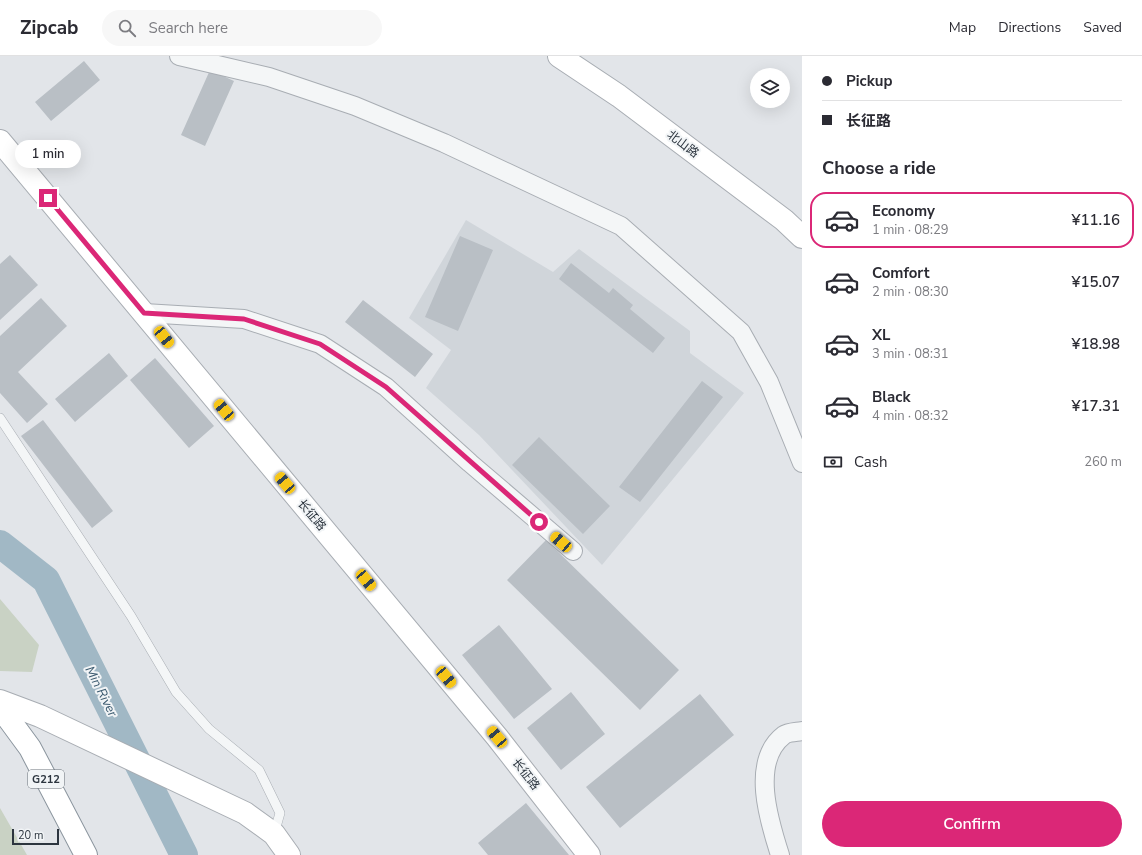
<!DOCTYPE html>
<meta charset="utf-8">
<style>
body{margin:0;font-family:"Nunito Sans","Noto Sans SC",sans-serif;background:#f7f7f7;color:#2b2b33;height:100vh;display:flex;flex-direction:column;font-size:15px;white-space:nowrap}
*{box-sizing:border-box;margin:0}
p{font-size:13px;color:#7c7c81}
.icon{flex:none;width:22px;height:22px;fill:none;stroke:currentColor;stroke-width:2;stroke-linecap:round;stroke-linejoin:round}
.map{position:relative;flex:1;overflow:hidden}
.drawer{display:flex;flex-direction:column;background:#fff;width:340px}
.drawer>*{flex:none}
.hud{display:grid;align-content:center;height:88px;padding:0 20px;background:#fff}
.fabs{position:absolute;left:750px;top:12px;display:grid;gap:8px}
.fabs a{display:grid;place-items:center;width:40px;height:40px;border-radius:50%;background:#fff;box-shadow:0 4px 16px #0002;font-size:20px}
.scale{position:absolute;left:12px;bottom:10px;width:47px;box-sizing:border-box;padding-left:4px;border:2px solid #2c353f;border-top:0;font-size:11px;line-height:14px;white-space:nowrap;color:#2c353f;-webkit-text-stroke:3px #f1f4f6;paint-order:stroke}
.end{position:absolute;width:18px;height:18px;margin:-9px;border:5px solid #db2777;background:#fff;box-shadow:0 0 0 2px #fff}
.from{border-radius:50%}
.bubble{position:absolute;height:28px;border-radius:14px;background:#fff;box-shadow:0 4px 16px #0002;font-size:13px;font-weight:600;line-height:28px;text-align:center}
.car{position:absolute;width:12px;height:24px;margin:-12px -6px;border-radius:5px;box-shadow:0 0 3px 1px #0007;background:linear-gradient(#f5c518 24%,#345 0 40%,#f5c518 0 76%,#345 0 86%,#f5c518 0)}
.hud b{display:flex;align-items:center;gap:14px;height:38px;font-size:15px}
.hud b+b{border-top:1px solid #e1e1e2}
.hud i{width:10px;height:10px;background:#2b2b33}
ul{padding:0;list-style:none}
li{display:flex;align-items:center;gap:12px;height:56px;margin:0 8px 6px;padding:0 12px;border:2px solid transparent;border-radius:16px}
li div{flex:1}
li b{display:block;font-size:15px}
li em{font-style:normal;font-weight:600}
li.active{border-color:#db2777}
li>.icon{width:36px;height:36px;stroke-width:1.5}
h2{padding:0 20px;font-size:18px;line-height:48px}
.pay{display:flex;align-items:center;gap:10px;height:44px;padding:0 20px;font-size:15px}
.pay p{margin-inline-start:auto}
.action{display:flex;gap:8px;margin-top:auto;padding:8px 20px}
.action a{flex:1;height:46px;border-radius:24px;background:#db2777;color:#fff;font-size:16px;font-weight:600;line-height:46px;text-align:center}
header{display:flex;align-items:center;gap:24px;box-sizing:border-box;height:56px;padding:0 20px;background:#fff;border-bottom:1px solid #e1e1e2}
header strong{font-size:19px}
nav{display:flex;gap:22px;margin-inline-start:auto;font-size:14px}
.search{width:280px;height:36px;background:#f7f7f7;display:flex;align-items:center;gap:10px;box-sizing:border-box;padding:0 14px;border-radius:22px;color:#7c7c81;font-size:15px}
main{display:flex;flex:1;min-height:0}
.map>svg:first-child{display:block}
.built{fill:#d0d5da}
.green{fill:#c9d2c4}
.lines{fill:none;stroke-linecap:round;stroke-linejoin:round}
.river{stroke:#a1b8c5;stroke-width:28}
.building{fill:#b9bfc5}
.service-casing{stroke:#a8adb3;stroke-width:10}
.minor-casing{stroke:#a8adb3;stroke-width:20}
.secondary-casing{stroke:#a8adb3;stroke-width:24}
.trunk-casing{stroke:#8b959e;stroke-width:24}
.service{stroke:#f4f6f7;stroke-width:9}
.minor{stroke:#f4f6f7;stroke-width:18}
.secondary{stroke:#fff;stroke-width:22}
.trunk{stroke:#fff;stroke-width:22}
.route{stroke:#db2777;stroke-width:5}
.labels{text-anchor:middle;stroke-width:4;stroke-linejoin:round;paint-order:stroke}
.shield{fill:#f1f4f6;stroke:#676e76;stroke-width:1}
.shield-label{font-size:11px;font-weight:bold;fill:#2c353f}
.street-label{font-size:12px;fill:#2c353f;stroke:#f1f4f6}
.water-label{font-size:13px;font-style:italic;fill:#3a596e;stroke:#f1f4f6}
</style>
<header>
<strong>Zipcab</strong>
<div class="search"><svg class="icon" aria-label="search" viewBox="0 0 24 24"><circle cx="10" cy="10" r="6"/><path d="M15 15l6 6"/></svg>Search here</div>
<nav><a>Map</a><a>Directions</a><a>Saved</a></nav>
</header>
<main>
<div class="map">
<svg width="802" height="799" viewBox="0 0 802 799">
<rect width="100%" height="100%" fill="#e2e5e9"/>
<path class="built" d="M 466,164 L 553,216 L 579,193 L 690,275 L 690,297 L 744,337 L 602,509 L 479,379 L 426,332 L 451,294 L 409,262 Z"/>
<path class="green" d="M 0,543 L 39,589 L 32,616 L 0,615 Z
M 0,752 L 27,799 L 0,799 Z"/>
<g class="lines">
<path class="river" d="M 0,488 L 46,524 L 184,799"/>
</g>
<path class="building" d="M 84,5 L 100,24 L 51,65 L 35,46 Z
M 210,14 L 234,25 L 205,90 L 181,79 Z
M 460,180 L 493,194 L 458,275 L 425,261 Z
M 10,199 L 38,229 L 0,264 L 0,208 Z
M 571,207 L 609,237 L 613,232 L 633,249 L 630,253 L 665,282 L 653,297 L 559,223 Z
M 41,242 L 67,270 L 18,316 L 48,348 L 27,367 L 0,337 L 0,280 Z
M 363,244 L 433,298 L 415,321 L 345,266 Z
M 109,297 L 128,320 L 75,366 L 55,343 Z
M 155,302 L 214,370 L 189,392 L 130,324 Z
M 702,325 L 723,341 L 640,446 L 619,431 Z
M 43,364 L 113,455 L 92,472 L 21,380 Z
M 539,381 L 610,450 L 583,478 L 512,409 Z
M 546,484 L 679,614 L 640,654 L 507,524 Z
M 499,569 L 552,633 L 514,663 L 462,599 Z
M 571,636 L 605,678 L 561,714 L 527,672 Z
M 700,638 L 734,679 L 620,772 L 586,731 Z
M 526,747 L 569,799 L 488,799 L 478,787 Z"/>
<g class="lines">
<defs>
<path id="service" d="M 0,362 L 131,560 L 176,636 L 209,673 L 259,714 L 280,757 L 274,778"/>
<path id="minor" d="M 179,0 L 269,21 L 355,50 L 444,87 L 621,170 L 741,276 L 769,326 L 802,407
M 144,257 L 244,263 L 320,288 L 386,331 L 470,407 L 573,495
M 780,799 C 769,765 750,705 784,679 C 788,676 797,676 802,675"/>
<path id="secondary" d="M 559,0 L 619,40 L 784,164 L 802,181
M 0,85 L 497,681 L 589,799
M 0,645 L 40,660 L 245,757 L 274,778 L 289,799"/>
<path id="trunk" d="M 0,651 L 30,692 L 86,799"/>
</defs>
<use href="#service" class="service-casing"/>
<use href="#minor" class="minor-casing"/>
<use href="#secondary" class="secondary-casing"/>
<use href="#trunk" class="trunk-casing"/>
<use href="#service" class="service"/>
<use href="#minor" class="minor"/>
<use href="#secondary" class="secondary"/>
<use href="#trunk" class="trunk"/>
</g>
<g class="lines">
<path class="route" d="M 48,142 L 144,257 L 244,263 L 320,288 L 386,331 L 539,466"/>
</g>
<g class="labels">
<rect class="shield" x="28" y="714" width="36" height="18" rx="3"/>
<g class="shield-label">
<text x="46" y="727">G212</text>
</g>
<g class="street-label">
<text transform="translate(683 88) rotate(37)" y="4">北山路</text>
<text transform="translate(312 459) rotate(50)" y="4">长征路</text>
<text transform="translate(526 718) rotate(52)" y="4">长征路</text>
</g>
<g class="water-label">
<text transform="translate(102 635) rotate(63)" y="5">Min River</text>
</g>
</g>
</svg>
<div class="fabs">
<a><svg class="icon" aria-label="layers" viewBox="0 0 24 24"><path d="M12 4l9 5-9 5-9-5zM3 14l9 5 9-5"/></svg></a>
</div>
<div class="scale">20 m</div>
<i class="end from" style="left:539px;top:466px"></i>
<i class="end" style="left:48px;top:142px"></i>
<div class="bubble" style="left:15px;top:84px;width:66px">1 min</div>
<i class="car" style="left:164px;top:281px;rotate:141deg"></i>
<i class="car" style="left:224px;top:354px;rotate:320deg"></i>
<i class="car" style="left:285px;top:427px;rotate:320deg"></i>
<i class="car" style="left:561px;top:486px;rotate:311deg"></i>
<i class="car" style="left:366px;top:524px;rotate:140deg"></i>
<i class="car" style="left:446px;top:621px;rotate:140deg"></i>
<i class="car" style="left:497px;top:681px;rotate:320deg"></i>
</div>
<section class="drawer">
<div class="hud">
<b><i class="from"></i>Pickup</b>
<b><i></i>长征路</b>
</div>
<h2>Choose a ride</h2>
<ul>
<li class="active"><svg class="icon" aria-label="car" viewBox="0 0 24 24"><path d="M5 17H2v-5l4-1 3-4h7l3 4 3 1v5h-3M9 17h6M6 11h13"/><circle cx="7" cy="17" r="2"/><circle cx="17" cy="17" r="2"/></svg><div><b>Economy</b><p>1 min · 08:29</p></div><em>¥11.16</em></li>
<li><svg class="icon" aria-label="car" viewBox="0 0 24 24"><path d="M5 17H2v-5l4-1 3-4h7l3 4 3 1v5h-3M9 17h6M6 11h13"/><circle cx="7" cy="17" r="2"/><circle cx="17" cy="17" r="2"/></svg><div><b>Comfort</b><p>2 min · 08:30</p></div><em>¥15.07</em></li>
<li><svg class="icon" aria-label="car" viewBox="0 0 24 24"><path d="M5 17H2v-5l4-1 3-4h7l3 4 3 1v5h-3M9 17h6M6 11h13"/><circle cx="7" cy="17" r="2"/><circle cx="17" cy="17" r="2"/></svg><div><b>XL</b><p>3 min · 08:31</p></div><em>¥18.98</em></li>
<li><svg class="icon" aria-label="car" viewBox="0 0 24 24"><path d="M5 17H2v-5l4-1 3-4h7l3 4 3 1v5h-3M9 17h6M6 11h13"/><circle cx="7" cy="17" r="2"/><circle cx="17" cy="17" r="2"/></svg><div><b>Black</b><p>4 min · 08:32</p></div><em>¥17.31</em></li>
</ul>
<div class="pay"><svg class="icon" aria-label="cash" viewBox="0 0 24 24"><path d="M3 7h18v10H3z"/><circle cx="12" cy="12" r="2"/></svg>Cash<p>260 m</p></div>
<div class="action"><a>Confirm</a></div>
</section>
</main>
